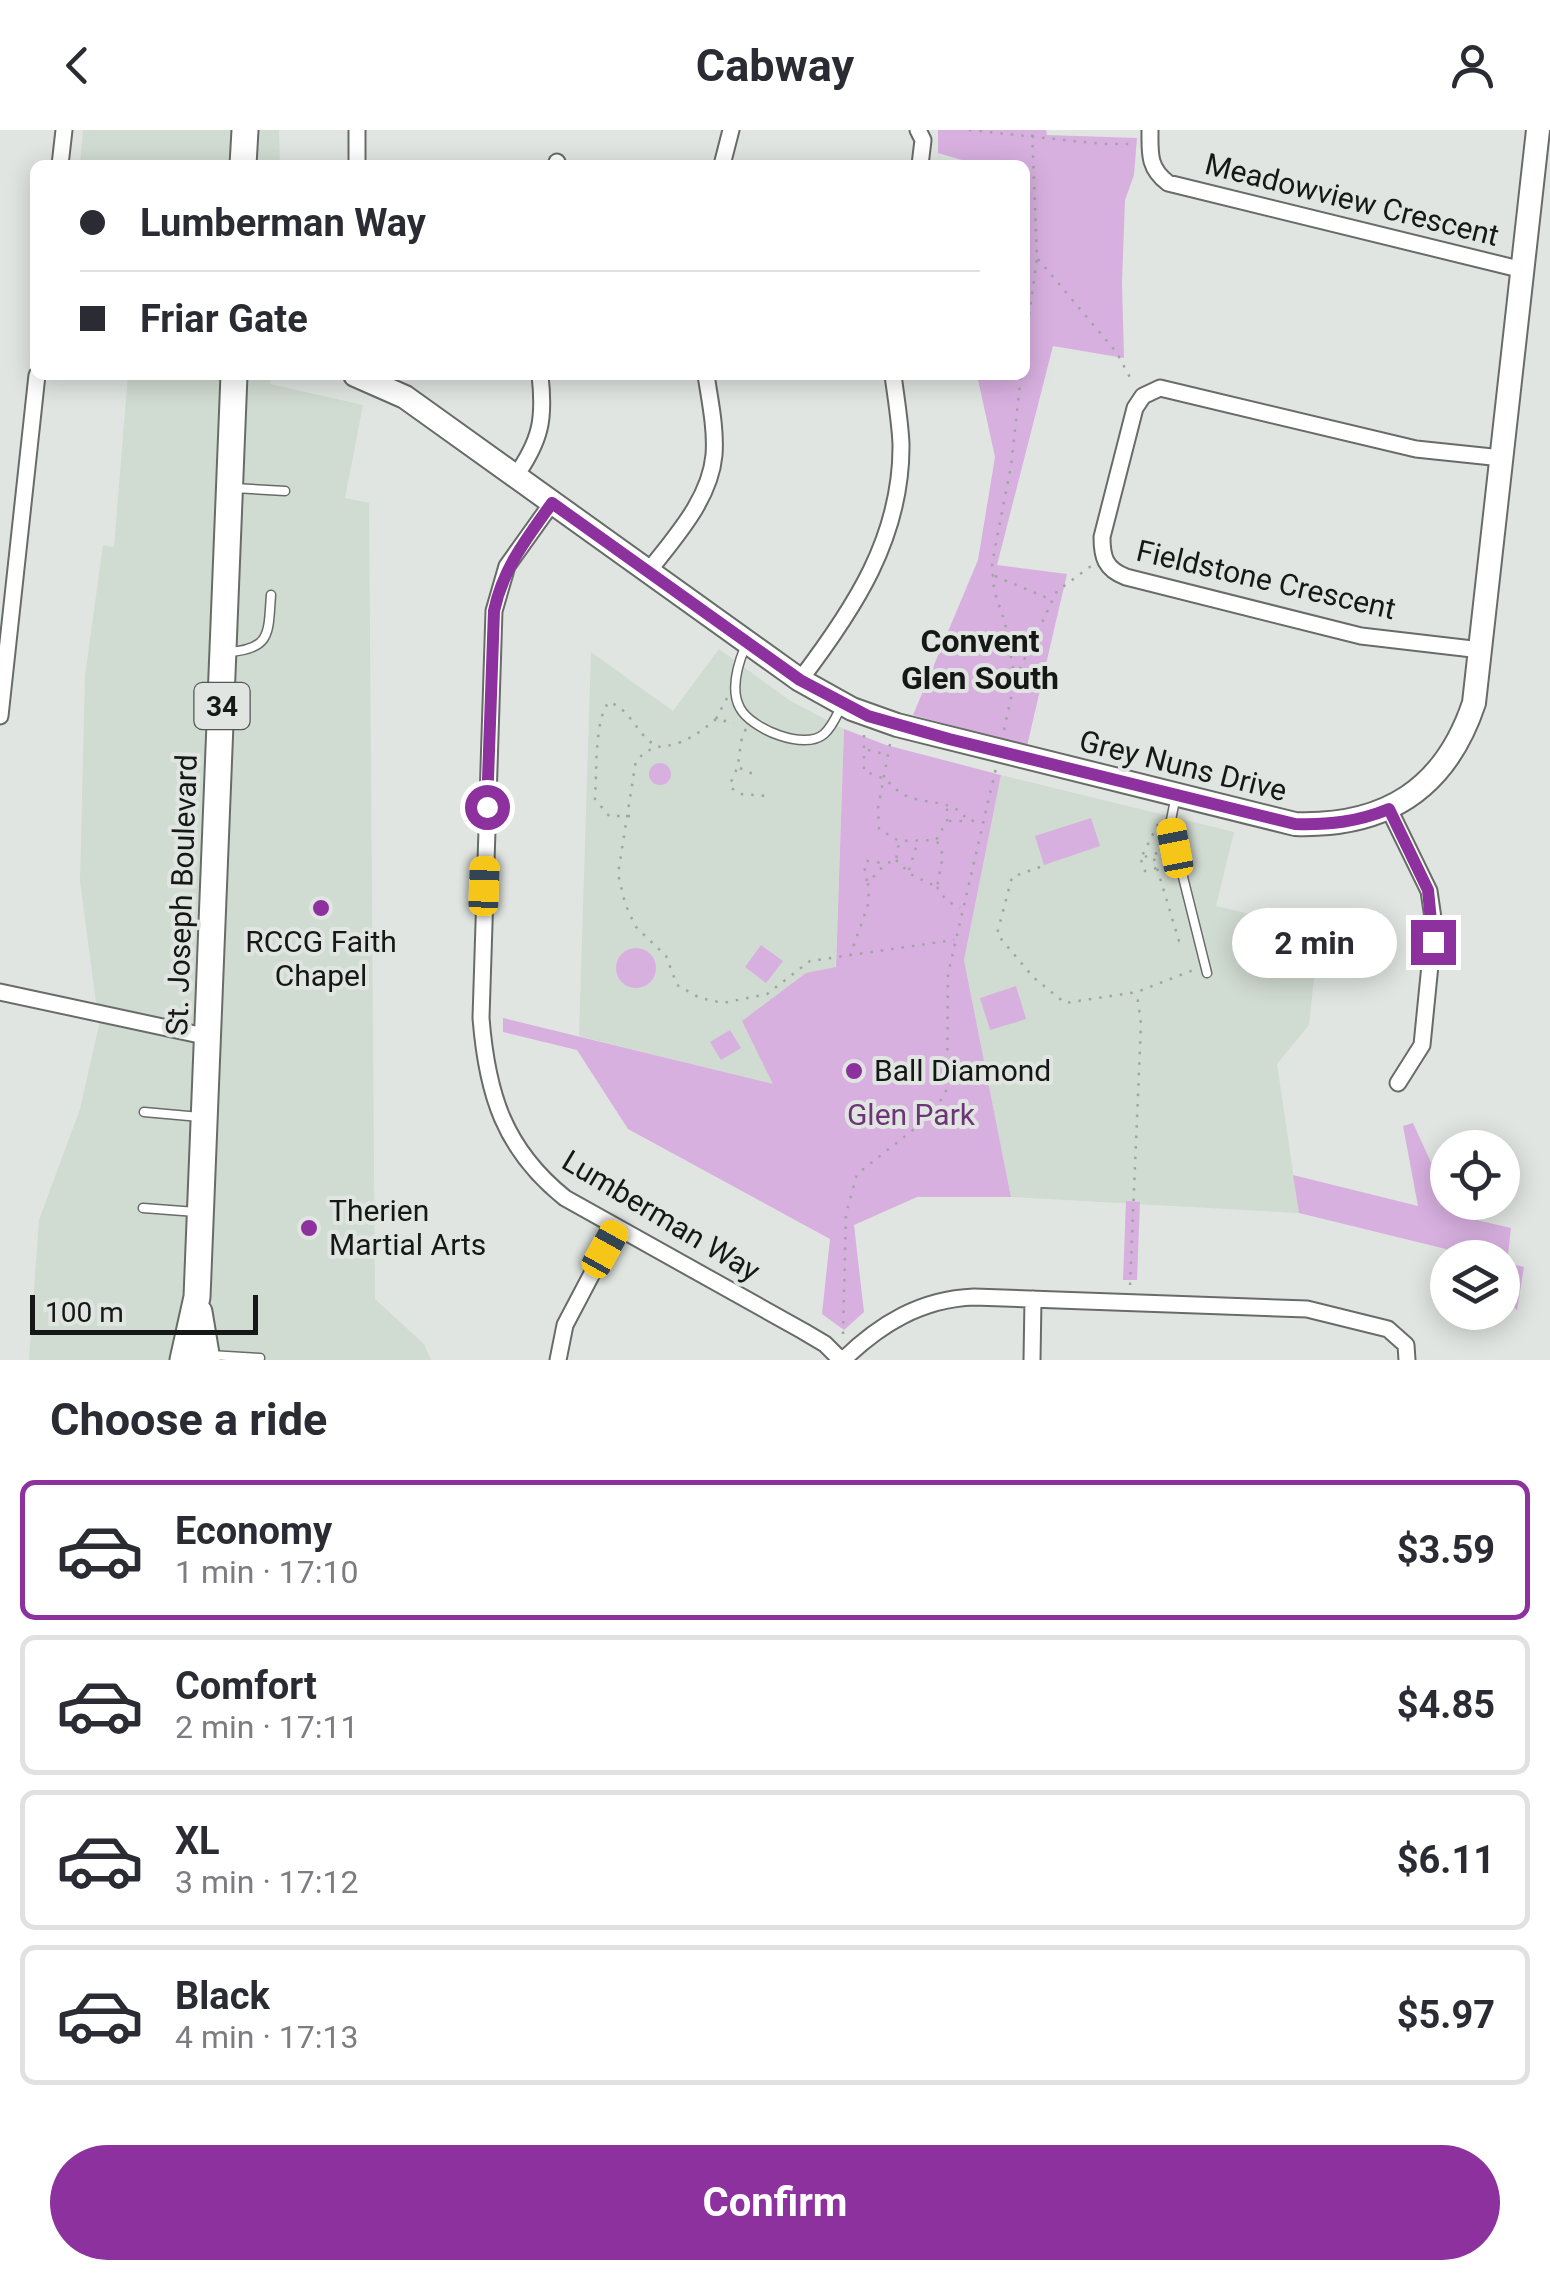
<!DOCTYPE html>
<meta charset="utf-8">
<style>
body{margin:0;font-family:Roboto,sans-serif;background:#f7f7f7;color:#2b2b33;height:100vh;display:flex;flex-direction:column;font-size:38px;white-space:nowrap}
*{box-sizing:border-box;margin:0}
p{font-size:32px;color:#7c7c81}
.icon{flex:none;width:55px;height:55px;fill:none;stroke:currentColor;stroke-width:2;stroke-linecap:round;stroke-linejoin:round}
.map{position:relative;height:1230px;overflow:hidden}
.side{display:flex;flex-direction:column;background:#fff;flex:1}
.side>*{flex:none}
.top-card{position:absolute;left:30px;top:30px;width:1000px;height:220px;border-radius:15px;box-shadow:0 5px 25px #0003;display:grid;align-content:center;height:220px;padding:0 50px;background:#fff}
.controls{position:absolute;left:1430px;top:1000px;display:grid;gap:20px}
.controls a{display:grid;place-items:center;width:90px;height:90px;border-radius:50%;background:#fff;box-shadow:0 5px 25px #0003;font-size:50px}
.scale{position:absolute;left:30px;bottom:25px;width:228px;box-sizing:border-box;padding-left:10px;border:5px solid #161817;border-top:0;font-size:28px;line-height:35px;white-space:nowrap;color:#161817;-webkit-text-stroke:8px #e0e5e1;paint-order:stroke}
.end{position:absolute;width:45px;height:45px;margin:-22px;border:12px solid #8c319d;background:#fff;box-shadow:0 0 0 5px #fff}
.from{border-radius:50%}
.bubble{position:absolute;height:70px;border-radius:35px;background:#fff;box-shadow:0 5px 25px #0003;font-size:32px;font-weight:700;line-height:70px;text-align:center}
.car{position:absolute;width:30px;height:60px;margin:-30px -15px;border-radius:12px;box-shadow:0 0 8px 2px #0007;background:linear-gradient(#f5c518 24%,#345 0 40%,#f5c518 0 76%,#345 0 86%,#f5c518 0)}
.top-card b{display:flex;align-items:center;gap:35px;height:95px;font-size:38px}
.top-card b+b{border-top:2px solid #e1e1e2}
.top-card i{width:25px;height:25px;background:#2b2b33}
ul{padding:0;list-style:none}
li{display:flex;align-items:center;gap:30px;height:140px;margin:0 20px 15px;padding:0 30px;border:5px solid #e1e1e2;border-radius:15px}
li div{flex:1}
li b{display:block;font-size:38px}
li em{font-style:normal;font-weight:700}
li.selected{border-color:#8c319d}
li>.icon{width:90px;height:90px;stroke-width:1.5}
h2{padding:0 50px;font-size:45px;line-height:120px}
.cta{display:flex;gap:20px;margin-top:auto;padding:20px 50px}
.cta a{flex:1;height:115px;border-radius:60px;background:#8c319d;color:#fff;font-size:40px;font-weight:700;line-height:115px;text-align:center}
header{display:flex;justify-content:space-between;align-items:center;height:130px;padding:0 50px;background:#fff;font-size:45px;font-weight:700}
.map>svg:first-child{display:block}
.built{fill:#d0dbd1}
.green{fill:#d8b0e0}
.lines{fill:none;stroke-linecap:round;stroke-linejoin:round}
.lane-casing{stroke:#686c68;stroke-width:11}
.street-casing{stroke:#686c68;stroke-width:19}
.secondary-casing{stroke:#686c68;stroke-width:26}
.primary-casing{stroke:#686c68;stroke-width:29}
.path{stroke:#a1a5a2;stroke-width:2.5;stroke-dasharray:2.5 8;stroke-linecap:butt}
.lane{stroke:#fff;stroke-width:8}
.street{stroke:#fff;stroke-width:15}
.secondary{stroke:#fff;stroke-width:22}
.primary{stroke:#fff;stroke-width:25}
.route{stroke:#8c319d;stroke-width:12}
.poi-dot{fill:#8c319d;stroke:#e0e5e1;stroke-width:4}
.labels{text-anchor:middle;stroke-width:8;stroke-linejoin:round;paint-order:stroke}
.shield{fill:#e0e5e1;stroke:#535654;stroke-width:2.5}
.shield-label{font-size:28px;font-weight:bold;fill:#161817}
.street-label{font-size:30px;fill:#161817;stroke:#e0e5e1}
.poi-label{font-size:30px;fill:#161817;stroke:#e0e5e1;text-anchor:start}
.park-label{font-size:30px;fill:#6d3578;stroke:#e0e5e1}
.neighbourhood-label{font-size:32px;font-weight:bold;fill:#161817;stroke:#e0e5e1}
</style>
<header><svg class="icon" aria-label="back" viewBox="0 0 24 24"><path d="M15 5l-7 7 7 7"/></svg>Cabway<svg class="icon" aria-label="person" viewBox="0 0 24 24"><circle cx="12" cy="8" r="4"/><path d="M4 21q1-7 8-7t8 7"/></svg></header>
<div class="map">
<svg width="1550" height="1230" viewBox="0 0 1550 1230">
<rect width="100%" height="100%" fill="#e0e5e1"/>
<path class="built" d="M 83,0 L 279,0 L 280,35 L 85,35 L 80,34 Z
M 128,245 L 271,245 L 270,254 L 363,275 L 345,368 L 369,373 L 375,1169 L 424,1214 L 431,1230 L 29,1230 L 39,1090 L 80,979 L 99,895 L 80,751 L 85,546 L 103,415 L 114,417 Z
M 719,519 L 789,570 L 844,599 L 831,969 L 579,906 L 591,522 L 673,581 Z
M 1001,645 L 1234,702 L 1216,776 L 1319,801 L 1309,895 L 1277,934 L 1299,1083 L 1011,1067 L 964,830 Z"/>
<path class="green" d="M 938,0 L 1046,0 L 1047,5 L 1137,8 L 1134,45 L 1125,70 L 1122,153 L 1124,228 L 1053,216 L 997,435 L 1067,444 L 1027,616 L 913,585 L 978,430 L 995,327 L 977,245 L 1025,245 L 1025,35 L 979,35 L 938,23 Z
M 844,599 L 886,615 L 1001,645 L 964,830 L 1011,1067 L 917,1067 L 854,1095 L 864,1182 L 844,1200 L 822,1184 L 830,1109 L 628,999 L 577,920 L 503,902 L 503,888 L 773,954 L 742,891 L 806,843 L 836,837 Z
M649 644a11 11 0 1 1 22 0a11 11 0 1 1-22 0Z
M 1091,688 L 1100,716 L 1044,735 L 1035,706 Z
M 761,815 L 783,831 L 766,853 L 745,837 Z
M616 838a20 20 0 1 1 40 0a20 20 0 1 1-40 0Z
M 1016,856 L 1026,889 L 990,900 L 980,868 Z
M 730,900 L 741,918 L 721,930 L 710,912 Z
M 1413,993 L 1455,1085 L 1511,1098 L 1507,1133 L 1524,1137 L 1517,1180 L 1503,1167 L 1502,1128 L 1456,1127 L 1446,1119 L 1299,1083 L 1293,1045 L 1418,1076 L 1403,996 Z
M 1126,1071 L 1140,1072 L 1137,1150 L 1123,1150 Z"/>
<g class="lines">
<defs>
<path id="lane" d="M 234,358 L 285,361
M 745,517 C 738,534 730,560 740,578 C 751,599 805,621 824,604 C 832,597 837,585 841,577
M 229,522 C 272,519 268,502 271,465
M 1175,670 L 1170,695 L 1207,843
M 144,982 L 200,987
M 143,1078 L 196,1082
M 210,1225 L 260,1228"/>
<path id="street" d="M 918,0 L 923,10 L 920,35
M 1150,0 C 1150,23 1148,38 1168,53 L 1523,140
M 60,35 L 64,0
M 357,35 L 357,0
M 556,35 L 557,32
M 722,35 L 731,0
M 515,347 C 541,310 545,289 540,245
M 552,373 L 507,436 L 494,481 L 481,888 C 487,964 504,1019 565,1068 L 803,1201 L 825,1214 L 841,1230
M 648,442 C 674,408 710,370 714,325 C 716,299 710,271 706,245
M 1481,520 L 1361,506 L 1126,447 C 1105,439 1102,427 1102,407 L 1135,278 L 1143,266 L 1160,258 L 1416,319 L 1502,328
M 800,550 C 854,479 902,407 901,314 C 900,291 896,268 893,245
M 0,586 L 37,245
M 1389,679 L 1429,761 L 1434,795 L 1422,915 L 1398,953
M 0,862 L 209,907
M 558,1230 L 565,1195 L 616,1098
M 843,1230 C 880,1194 921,1169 974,1167 L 1307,1179 L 1388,1199 L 1406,1215 L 1407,1230
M 1032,1230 L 1033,1169"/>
<path id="secondary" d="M 355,245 L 405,267 L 800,550 L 852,579 L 897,595 L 1295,694 C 1385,697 1445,660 1474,573 L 1538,0"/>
<path id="primary" d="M 243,35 L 245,0
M 199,1182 L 207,1230
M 183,1230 L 197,1167 L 234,245"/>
</defs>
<use href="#lane" class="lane-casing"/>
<use href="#street" class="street-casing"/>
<use href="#secondary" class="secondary-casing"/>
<use href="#primary" class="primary-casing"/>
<path class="path" d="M 969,0 L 1103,14 L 1134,14
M 1038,129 L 1117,223 L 1133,253
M 1025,216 L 1037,128 L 1032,0
M 995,446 L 1052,470
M 1015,549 L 1005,493 L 994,460 L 992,434 L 1011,336 L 1021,245
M 727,568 L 716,589 L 734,593
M 716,589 C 704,599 695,606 681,612 C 657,621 660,610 636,630 L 618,744 L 625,773 L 635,796 L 666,826 L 677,855 L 700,868 L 723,873 L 767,864 L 810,831 L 954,810
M 746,599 C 739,611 741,620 738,633 C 737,642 731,648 730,657 L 740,664 L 766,666
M 1004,600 L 1015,549 L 1057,461 L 1091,436
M 864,605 L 864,641 C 871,644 880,646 887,651 C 894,656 898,663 907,666 C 927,675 955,669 967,690 L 982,692
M 890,614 L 878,678 L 879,699 L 899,711 L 936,710 L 947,691 L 947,676
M 868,620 L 884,624
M 740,638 L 755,645
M 630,686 L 609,686 L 595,669 C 597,644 594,589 609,572 C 631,580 635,601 653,614
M 949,691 L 966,691
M 1158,694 L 1141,728 L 1164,721
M 896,730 L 910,744 L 937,757 L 943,725 L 937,711
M 1141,730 L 1145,741 L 1157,738 L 1153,726
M 1166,734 L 1157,738 L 1179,811 L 1185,810
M 1040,737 L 1012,747 L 997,804 L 1033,847 L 1065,873 L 1137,862 L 1196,839
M 909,740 L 917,714
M 867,751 L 864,735 L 867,731 L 882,733
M 937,757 L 946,770 L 960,778
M 850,826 L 869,772 L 868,753 L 885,734 L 896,730 L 899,712
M 1130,1155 L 1141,894 L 1137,864
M 843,1204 L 846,1084 L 857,1044 L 933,984 L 947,959 L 948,844 L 996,638"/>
<use href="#lane" class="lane"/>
<use href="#street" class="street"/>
<use href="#secondary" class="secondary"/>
<use href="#primary" class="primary"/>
</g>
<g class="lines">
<path class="route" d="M 487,677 L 494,481 C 503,438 527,408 552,373 L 800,550 L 868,586 L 949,609 L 1295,694 C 1329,695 1357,692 1389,679 L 1428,760 L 1433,812"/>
</g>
<g class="poi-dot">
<circle cx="321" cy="778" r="10"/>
<circle cx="854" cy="941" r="10"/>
<circle cx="309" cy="1098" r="10"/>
</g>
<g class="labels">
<rect class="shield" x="194.5" y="553" width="55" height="46" rx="8"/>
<g class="shield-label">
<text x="222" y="586">34</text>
</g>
<g class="street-label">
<text transform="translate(1352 70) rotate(14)" y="10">Meadowview Crescent</text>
<text transform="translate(1266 450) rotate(13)" y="10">Fieldstone Crescent</text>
<text transform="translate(1183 636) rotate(14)" y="10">Grey Nuns Drive</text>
<text transform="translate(182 765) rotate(-88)" y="10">St. Joseph Boulevard</text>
<text transform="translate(661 1086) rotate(31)" y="10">Lumberman Way</text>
</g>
<g class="poi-label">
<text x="321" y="822" text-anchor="middle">RCCG Faith<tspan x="321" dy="34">Chapel</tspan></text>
<text x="874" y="951">Ball Diamond</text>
<text x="329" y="1091">Therien<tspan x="329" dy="34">Martial Arts</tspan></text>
</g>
<g class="park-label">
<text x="911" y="995">Glen Park</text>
</g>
<g class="neighbourhood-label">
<text x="980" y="522">Convent<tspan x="980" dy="37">Glen South</tspan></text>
</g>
</g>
</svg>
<div class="controls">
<a><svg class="icon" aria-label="locate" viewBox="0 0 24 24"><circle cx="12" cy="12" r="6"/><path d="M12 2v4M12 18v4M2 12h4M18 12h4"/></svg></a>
<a><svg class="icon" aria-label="layers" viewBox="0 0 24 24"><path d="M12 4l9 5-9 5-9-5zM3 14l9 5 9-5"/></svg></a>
</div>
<div class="scale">100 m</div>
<i class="end from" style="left:487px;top:677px"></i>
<i class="end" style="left:1433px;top:812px"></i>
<div class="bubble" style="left:1232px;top:778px;width:165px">2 min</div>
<i class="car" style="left:1175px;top:718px;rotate:349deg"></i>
<i class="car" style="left:484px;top:756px;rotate:2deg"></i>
<i class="car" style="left:605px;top:1119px;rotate:29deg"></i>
<div class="top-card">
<b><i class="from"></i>Lumberman Way</b>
<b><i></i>Friar Gate</b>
</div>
</div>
<section class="side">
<h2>Choose a ride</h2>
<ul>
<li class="selected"><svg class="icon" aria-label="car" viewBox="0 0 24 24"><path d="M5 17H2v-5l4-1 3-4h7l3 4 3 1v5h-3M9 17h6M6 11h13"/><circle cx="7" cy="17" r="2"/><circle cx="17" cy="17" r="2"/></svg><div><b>Economy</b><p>1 min · 17:10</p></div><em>$3.59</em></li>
<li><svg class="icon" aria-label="car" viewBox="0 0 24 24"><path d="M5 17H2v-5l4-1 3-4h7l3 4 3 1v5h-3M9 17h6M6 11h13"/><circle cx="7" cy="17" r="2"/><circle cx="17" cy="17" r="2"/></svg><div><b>Comfort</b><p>2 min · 17:11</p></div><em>$4.85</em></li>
<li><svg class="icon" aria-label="car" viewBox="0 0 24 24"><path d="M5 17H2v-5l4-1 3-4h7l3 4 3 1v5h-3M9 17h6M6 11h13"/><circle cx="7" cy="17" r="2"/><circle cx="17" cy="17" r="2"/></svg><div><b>XL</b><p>3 min · 17:12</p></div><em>$6.11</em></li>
<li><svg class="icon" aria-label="car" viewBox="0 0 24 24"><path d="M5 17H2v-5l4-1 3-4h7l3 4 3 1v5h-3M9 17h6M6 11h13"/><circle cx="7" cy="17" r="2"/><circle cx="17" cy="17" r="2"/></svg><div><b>Black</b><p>4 min · 17:13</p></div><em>$5.97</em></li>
</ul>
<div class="cta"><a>Confirm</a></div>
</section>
